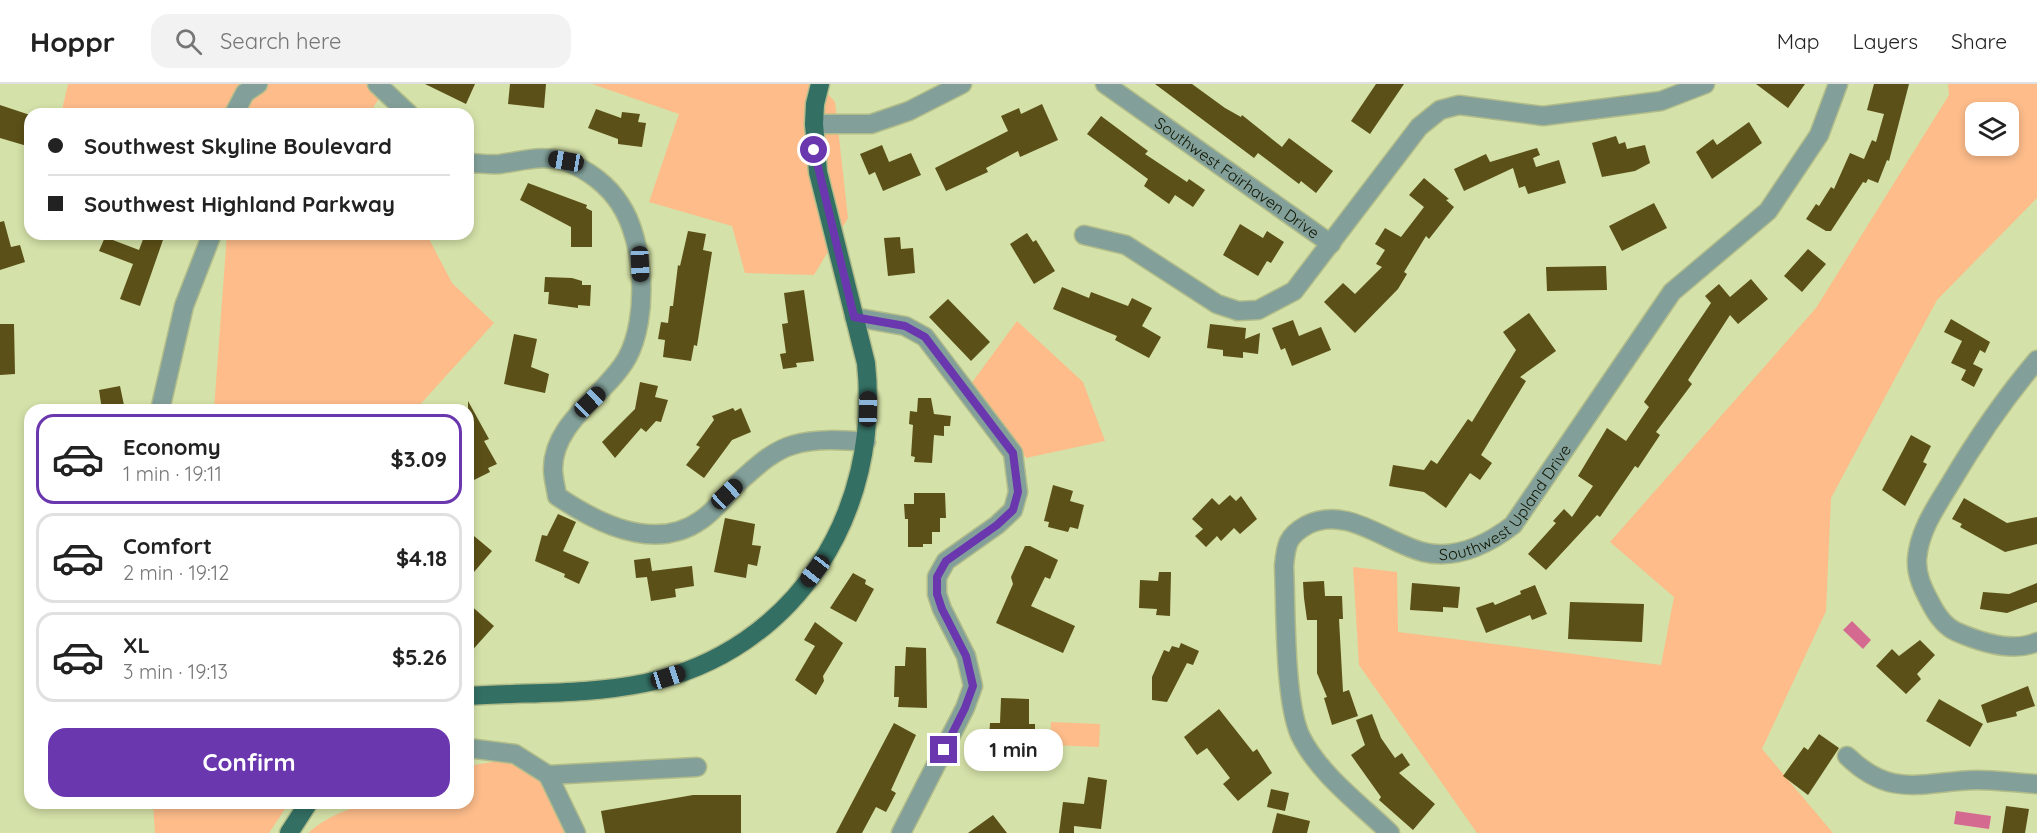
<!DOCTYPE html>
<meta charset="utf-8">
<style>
body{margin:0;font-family:Quicksand,sans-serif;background:#f2f2f2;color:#222;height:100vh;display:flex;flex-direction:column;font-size:22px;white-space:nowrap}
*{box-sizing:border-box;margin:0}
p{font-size:20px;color:#767676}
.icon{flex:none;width:33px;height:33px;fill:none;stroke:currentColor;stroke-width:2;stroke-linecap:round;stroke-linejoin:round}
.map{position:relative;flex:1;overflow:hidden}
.panel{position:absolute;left:24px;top:320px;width:450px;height:405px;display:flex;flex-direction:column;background:#fff;border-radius:18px;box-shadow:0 3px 9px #0003}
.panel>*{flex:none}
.hud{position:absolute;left:24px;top:24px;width:450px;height:132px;border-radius:18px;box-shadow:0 3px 9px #0003;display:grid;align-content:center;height:132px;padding:0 24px;background:#fff}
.controls{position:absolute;left:1965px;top:18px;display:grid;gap:12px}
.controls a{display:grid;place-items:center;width:54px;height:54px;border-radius:12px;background:#fff;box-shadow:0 3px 9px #0003;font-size:30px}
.end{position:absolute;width:27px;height:27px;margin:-14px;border:8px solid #6a37af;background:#fff;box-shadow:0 0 0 3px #fff}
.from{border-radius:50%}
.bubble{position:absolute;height:42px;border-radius:18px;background:#fff;box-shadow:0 3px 9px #0003;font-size:20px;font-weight:700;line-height:42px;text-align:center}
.car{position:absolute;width:18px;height:36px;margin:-18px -9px;border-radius:8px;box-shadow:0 0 4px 2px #0007;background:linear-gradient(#222 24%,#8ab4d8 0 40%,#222 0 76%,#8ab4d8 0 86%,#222 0)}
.hud b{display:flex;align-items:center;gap:21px;height:57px;font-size:22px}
.hud b+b{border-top:2px solid #e0e0e0}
.hud i{width:15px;height:15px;background:#222}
ul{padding:10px 0 0;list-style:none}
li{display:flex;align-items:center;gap:18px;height:90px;margin:0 12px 9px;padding:0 12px;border:3px solid #e0e0e0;border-radius:18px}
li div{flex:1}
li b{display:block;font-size:22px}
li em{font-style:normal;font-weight:700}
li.current{border-color:#6a37af}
li>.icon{width:54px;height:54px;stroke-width:1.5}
.action{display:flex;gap:12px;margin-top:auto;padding:12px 24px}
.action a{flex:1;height:69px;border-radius:18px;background:#6a37af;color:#fff;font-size:24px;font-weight:700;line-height:69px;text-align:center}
header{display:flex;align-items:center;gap:36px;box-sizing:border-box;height:84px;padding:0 30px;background:#fff;border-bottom:2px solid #e0e0e0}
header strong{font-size:28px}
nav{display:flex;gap:33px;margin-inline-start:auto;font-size:21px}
.search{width:420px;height:54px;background:#f2f2f2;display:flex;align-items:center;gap:15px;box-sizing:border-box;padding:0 21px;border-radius:18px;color:#767676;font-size:22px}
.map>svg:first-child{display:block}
.green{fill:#fdbc8a;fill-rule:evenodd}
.water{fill:#d56a91}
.building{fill:#5b5017}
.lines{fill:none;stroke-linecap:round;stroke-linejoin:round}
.minor-casing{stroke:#b1bc8a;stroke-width:21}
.major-casing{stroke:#b1bc8a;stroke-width:21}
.minor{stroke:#82a099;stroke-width:18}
.major{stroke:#336f63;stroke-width:18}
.route{stroke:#6a37af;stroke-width:8}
.labels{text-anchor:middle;stroke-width:6;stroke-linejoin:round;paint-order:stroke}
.street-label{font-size:16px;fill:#101401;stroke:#e1eeb4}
</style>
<header>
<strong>Hoppr</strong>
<div class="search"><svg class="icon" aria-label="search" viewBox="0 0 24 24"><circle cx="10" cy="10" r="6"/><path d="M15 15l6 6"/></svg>Search here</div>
<nav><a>Map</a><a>Layers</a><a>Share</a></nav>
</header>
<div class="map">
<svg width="2037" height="749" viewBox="0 0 2037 749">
<rect width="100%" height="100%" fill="#d4e1a8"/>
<path class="green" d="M 68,0 L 388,0 L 371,27 L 352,30 L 61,30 Z
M 592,0 L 819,0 L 835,18 L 848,134 L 814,191 L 745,189 L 732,142 L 649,118 L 679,30 Z
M 1948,0 L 2037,0 L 2037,114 L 1937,216 L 1831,414 L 1826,527 L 1762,665 L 1833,749 L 1477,749 L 1359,581 L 1353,483 L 1397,488 L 1398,548 L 1661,581 L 1674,513 L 1610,458 L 1816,224 L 1949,11 ZM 1976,28 L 2008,28 L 2008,62 L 1976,62 Z
M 227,150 L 427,151 L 452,199 L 494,239 L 416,325 L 214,325 Z
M 1017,237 L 1083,298 L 1105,357 L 1026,374 L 1012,351 L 971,300 Z
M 1051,638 L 1100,640 L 1099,663 L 1050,661 Z
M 505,676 L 526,682 L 540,696 L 566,749 L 308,749 C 357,708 408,719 468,718 L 468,682 Z
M 153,719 L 153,718 L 289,719 L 269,749 L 155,749 Z"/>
<path class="water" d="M 1852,537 L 1871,556 L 1863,565 L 1843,546 Z
M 1956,727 L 1991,732 L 1989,745 L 1954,740 Z"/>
<path class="building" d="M 425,0 L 475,0 L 466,20 Z
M 510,0 L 546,0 L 544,24 L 508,20 Z
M 1155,0 L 1192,0 L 1225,24 L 1241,33 L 1242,31 L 1282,63 L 1289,54 L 1333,87 L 1316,109 L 1301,97 L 1299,100 L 1258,69 L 1254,74 Z
M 1376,0 L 1404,0 L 1370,50 L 1351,37 Z
M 1756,0 L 1805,0 L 1788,24 Z
M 1874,0 L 1909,0 L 1889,77 L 1887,76 L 1878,99 L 1868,95 L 1866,99 L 1863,98 L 1831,147 L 1826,147 L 1806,135 L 1816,120 L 1819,122 L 1831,103 L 1834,105 L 1850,69 L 1864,75 L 1872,56 L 1876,58 L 1884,30 L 1867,26 Z
M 1042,20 L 1058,56 L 1020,73 L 1018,67 L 986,84 L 988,88 L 946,107 L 935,84 L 1008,47 L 1001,32 L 1019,24 L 1021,30 Z
M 0,21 L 30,31 L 27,62 L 0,54 Z
M 596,25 L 621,34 L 622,28 L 640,30 L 638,38 L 646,39 L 642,63 L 618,60 L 618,55 L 588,44 Z
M 1101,32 L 1148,67 L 1145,70 L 1187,98 L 1189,95 L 1205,106 L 1193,123 L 1175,111 L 1169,120 L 1144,102 L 1148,95 L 1087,50 Z
M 1749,38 L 1762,59 L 1712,95 L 1696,68 L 1713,55 L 1717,61 Z
M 1616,52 L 1619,60 L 1625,58 L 1627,65 L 1645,61 L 1650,79 L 1635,87 L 1602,93 L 1592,59 Z
M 882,61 L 889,78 L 911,69 L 921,91 L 883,107 L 875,88 L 869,91 L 860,70 Z
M 1537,64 L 1540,71 L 1533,74 L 1536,83 L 1559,76 L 1566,99 L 1528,110 L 1525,102 L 1519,104 L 1513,84 L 1464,107 L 1454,85 L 1486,70 L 1490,78 Z
M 1424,94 L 1449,115 L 1446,116 L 1454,123 L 1429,155 L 1426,152 L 1404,188 L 1407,190 L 1398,205 L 1355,249 L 1324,218 L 1343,199 L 1355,210 L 1382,183 L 1376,180 L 1385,166 L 1375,160 L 1385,144 L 1401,153 L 1424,123 L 1409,111 Z
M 528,99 L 587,121 L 586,124 L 592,127 L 592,163 L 571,163 L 571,143 L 520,116 Z
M 1654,119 L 1667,144 L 1622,167 L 1609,142 Z
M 4,137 L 11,163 L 20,161 L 25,178 L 0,186 L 0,138 Z
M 1240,140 L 1263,154 L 1267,147 L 1284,158 L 1271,179 L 1267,177 L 1258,192 L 1223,171 Z
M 688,147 L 706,150 L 703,166 L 712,168 L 697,262 L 694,261 L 691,277 L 663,273 L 665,256 L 658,255 L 661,238 L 668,239 L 670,222 L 673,222 L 678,181 L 680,182 Z
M 1027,149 L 1033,158 L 1036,156 L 1055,187 L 1034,200 L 1010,160 Z
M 145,150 L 164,153 L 140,222 L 120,215 L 133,180 L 99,167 L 105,153 L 139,166 Z
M 900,153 L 901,165 L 913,164 L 915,189 L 888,192 L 884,154 Z
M 1808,165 L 1826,180 L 1802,208 L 1784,192 Z
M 1606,182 L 1607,206 L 1547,207 L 1546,183 Z
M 545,193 L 572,194 L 582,197 L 582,201 L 591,201 L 590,222 L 578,221 L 578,224 L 548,220 L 549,208 L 544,208 Z
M 1751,195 L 1768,215 L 1738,240 L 1730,231 L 1688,296 L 1692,300 L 1656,348 L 1660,351 L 1638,384 L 1635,382 L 1600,433 L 1597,431 L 1546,486 L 1528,470 L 1556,439 L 1553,437 L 1564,425 L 1572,433 L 1593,402 L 1578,392 L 1607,344 L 1626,357 L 1649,323 L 1644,318 L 1711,219 L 1705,212 L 1719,200 L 1730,213 Z
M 1062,203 L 1089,214 L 1091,208 L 1128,222 L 1132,214 L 1152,224 L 1142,242 L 1161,253 L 1149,274 L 1115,256 L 1117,252 L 1053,225 Z
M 804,206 L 814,277 L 796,279 L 797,283 L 783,285 L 780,270 L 786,269 L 782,240 L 788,239 L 784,209 Z
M 948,215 L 990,258 L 971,277 L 929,233 Z
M 1529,229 L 1556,267 L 1520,293 L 1526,297 L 1481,371 L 1492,379 L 1480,396 L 1470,389 L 1446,424 L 1424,408 L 1389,402 L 1393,381 L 1424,386 L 1431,376 L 1437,380 L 1468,335 L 1472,338 L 1516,266 L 1503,248 Z
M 1951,235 L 1990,258 L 1985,269 L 1980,266 L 1973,280 L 1983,285 L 1974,303 L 1961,296 L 1966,286 L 1951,279 L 1962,257 L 1944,248 Z
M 1293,236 L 1299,252 L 1321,243 L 1331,266 L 1292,282 L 1285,264 L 1281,266 L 1272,244 Z
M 0,240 L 14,240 L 15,290 L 0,291 Z
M 1210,240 L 1246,244 L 1245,255 L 1260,249 L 1258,270 L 1243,268 L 1243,274 L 1223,272 L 1223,266 L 1207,264 Z
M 514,250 L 537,255 L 531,283 L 549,290 L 545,309 L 504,300 Z
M 640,298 L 658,302 L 655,313 L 668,316 L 661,338 L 656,337 L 646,348 L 641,344 L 615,374 L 602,358 L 635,325 Z
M 120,302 L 125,326 L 102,326 L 99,306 Z
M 918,314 L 931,314 L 934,330 L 951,332 L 950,342 L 944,342 L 944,352 L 934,351 L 932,379 L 914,378 L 915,373 L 911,372 L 913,341 L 909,340 L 910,327 L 917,328 Z
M 468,317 L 489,355 L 484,357 L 497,380 L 488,384 L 490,388 L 468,399 Z
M 733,324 L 735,327 L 741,324 L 751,348 L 732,356 L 704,394 L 686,381 L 700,363 L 696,361 L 714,336 L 712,332 Z
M 1911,351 L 1931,362 L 1923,378 L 1927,380 L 1905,422 L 1882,406 Z
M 1053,401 L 1073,407 L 1070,417 L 1084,421 L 1078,445 L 1070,443 L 1068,448 L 1048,443 L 1049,438 L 1044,437 Z
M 914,409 L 945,409 L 946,434 L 940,434 L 940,448 L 932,448 L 932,460 L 923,460 L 923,463 L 908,463 L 908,435 L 905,435 L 904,420 L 914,420 Z
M 1230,411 L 1236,417 L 1241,412 L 1257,435 L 1240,450 L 1234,444 L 1221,457 L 1217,452 L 1206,463 L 1195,452 L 1203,445 L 1192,435 L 1212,414 L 1219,421 Z
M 1964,414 L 2007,439 L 2037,433 L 2037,460 L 2005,468 L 1960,443 L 1962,440 L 1952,435 Z
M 558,430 L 576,438 L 563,467 L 589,478 L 579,500 L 564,493 L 565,490 L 535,477 L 542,451 L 547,452 Z
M 725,434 L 755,440 L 752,461 L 761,462 L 757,482 L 748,480 L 746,494 L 714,488 Z
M 474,452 L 492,467 L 468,495 L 468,459 Z
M 1025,462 L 1030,462 L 1058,476 L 1050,495 L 1045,493 L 1031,522 L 1075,542 L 1063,569 L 996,539 L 1013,500 L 1011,493 Z
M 650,474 L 652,487 L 692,482 L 694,502 L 675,505 L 676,513 L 651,517 L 647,493 L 636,494 L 634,476 Z
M 1159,488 L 1171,488 L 1170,532 L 1156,531 L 1157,525 L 1139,524 L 1140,496 L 1158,497 Z
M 853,489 L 866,496 L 865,500 L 874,505 L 856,538 L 830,524 Z
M 1324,497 L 1325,512 L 1342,512 L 1343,535 L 1339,535 L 1343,608 L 1349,606 L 1358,632 L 1332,641 L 1324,614 L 1327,613 L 1317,589 L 1317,536 L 1307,536 L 1304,514 L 1303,498 Z
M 1412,499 L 1460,503 L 1458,524 L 1443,523 L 1443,528 L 1410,526 Z
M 2037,499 L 2037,518 L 2007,529 L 1980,525 L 1983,508 L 2009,510 Z
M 1535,501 L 1547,530 L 1532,536 L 1530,531 L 1486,549 L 1476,524 L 1493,518 L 1495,521 L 1521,510 L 1520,507 Z
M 1570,518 L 1644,520 L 1642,558 L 1568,555 Z
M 468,519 L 494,542 L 468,571 Z
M 815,538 L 843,559 L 823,592 L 824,597 L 816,611 L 795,596 L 815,562 L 804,556 Z
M 1920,556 L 1935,571 L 1917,590 L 1921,595 L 1906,610 L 1876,582 L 1892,565 L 1899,572 Z
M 1181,559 L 1199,567 L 1193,581 L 1187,579 L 1167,618 L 1152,616 L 1152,593 L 1164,566 L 1169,568 L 1172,562 L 1179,564 Z
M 906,563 L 926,564 L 927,624 L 898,623 L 899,613 L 894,613 L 895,582 L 905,582 Z
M 2028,602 L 2035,622 L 2016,628 L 2017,632 L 1987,639 L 1981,621 Z
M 1001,614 L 1029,615 L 1029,640 L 1035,640 L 1035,657 L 989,655 L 990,639 L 1000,639 Z
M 1939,615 L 1983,640 L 1970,663 L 1926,637 Z
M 1219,625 L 1253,668 L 1257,665 L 1272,689 L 1238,717 L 1223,700 L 1230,694 L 1207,664 L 1197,671 L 1184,653 Z
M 1372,630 L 1381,654 L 1395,674 L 1402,669 L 1410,681 L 1399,689 L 1435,720 L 1413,746 L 1379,716 L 1381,713 L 1351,671 L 1365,661 L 1356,636 Z
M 894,639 L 916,651 L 891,706 L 896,709 L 886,728 L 876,723 L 862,749 L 836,749 Z
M 1819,650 L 1839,664 L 1808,711 L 1783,692 L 1804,663 L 1808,666 Z
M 1088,693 L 1107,696 L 1101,745 L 1074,742 L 1074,749 L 1059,749 L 1063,718 L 1084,720 Z
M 1271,705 L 1289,709 L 1285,727 L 1267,723 Z
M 693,711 L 741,711 L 741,749 L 605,749 L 601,727 Z
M 2006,722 L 2029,725 L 2025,749 L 2002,749 Z
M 1277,729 L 1310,737 L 1307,749 L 1272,749 Z
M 993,731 L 1007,749 L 968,749 Z"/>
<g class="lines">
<defs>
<g id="minor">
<path d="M 377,0 L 409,30"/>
<path id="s1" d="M 1105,0 L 1331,160"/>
<path d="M 234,30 L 245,9 L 258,0"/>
<path d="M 814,40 L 871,40 L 909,27 L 962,0"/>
<path d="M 468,79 C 478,79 490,81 500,80 C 523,77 544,70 567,78 C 588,86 608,101 620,120 C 645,157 649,234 627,274 C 606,311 553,338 553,385 C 553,394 556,404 557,412 C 598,440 656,468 701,436 C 716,426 728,409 740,397 C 756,383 772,367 793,361 C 816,354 843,356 866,358"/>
<path d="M 1084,151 L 1126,161 L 1217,220 L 1238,227 L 1258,226 L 1294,207 L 1419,43 L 1440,26 L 1459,21 L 1543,32 L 1661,17 L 1705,0"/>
<path d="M 854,233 L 905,242 L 925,253 L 1013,369 L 1018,408 L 1013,426 L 997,441 L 946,477 L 937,493 L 937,510 L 942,525 L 966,572 L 973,602 L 965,624 L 901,749"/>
<path d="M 2037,276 C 2004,315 1976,356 1950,400 C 1936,423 1919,447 1917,475 C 1916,491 1923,505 1930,518 C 1936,530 1945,543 1957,548 C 1980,558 2013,569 2037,558"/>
<path d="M 160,326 L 184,222 L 212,150"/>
<path d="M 468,664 L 515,670 L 548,691 L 697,683"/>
<path d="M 1847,672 C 1892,716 1923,697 1977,696 C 1997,696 2017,699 2037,700"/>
<path d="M 548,691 L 576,749"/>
<path id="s2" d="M 1390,749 C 1360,720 1318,689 1300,651 C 1284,614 1286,525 1284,482 C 1286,461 1287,452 1307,441 C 1346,421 1385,458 1423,468 C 1456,476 1487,461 1513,441 L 1672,208 L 1768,127 L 1819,51 L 1838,0"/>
</g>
<path id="major" d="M 468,612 C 527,608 587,611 645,599 C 796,567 882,428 866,279 L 818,88 L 814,40 L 815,20 L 820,0
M 289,749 L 309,718"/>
</defs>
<use href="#minor" class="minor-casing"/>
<use href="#major" class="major-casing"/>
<use href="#minor" class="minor"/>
<use href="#major" class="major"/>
</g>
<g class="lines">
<path class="route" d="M 814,66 L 854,233 L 905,242 L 925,253 L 1013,369 L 1018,408 L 1013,426 L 997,441 L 946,477 L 937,493 L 937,510 L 942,525 L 966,572 L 973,602 L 965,624 L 944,666"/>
</g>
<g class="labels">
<g class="street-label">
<text dy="6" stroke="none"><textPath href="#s1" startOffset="162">Southwest Fairhaven Drive</textPath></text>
<text dy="6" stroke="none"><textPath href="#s2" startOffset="582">Southwest Upland Drive</textPath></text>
</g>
</g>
</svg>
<div class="controls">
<a><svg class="icon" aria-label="layers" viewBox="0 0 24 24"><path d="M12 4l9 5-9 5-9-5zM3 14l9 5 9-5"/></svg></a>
</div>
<i class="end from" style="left:814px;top:66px"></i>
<i class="end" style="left:944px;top:666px"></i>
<div class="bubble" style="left:964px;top:645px;width:99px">1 min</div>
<i class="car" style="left:566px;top:77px;rotate:279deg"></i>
<i class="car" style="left:640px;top:180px;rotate:178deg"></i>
<i class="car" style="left:590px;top:318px;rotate:46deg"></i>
<i class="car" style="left:868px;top:325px;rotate:1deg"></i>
<i class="car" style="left:727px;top:410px;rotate:47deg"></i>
<i class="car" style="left:815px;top:487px;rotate:218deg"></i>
<i class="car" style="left:668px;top:593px;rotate:72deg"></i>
<div class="hud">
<b><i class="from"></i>Southwest Skyline Boulevard</b>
<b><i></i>Southwest Highland Parkway</b>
</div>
<section class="panel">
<ul>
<li class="current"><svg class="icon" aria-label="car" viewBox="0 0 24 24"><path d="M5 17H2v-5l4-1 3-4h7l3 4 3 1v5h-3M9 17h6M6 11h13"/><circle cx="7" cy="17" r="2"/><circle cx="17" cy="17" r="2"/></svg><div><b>Economy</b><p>1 min · 19:11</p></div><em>$3.09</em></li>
<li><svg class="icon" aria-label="car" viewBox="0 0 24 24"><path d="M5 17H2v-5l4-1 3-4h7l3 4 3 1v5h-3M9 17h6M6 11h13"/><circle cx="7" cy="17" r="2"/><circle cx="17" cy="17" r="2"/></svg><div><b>Comfort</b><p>2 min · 19:12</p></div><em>$4.18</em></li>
<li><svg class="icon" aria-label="car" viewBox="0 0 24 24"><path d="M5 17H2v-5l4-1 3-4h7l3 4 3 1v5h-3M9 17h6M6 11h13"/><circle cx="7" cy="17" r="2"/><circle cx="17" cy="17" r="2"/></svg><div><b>XL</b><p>3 min · 19:13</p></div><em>$5.26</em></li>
</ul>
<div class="action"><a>Confirm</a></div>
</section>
</div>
